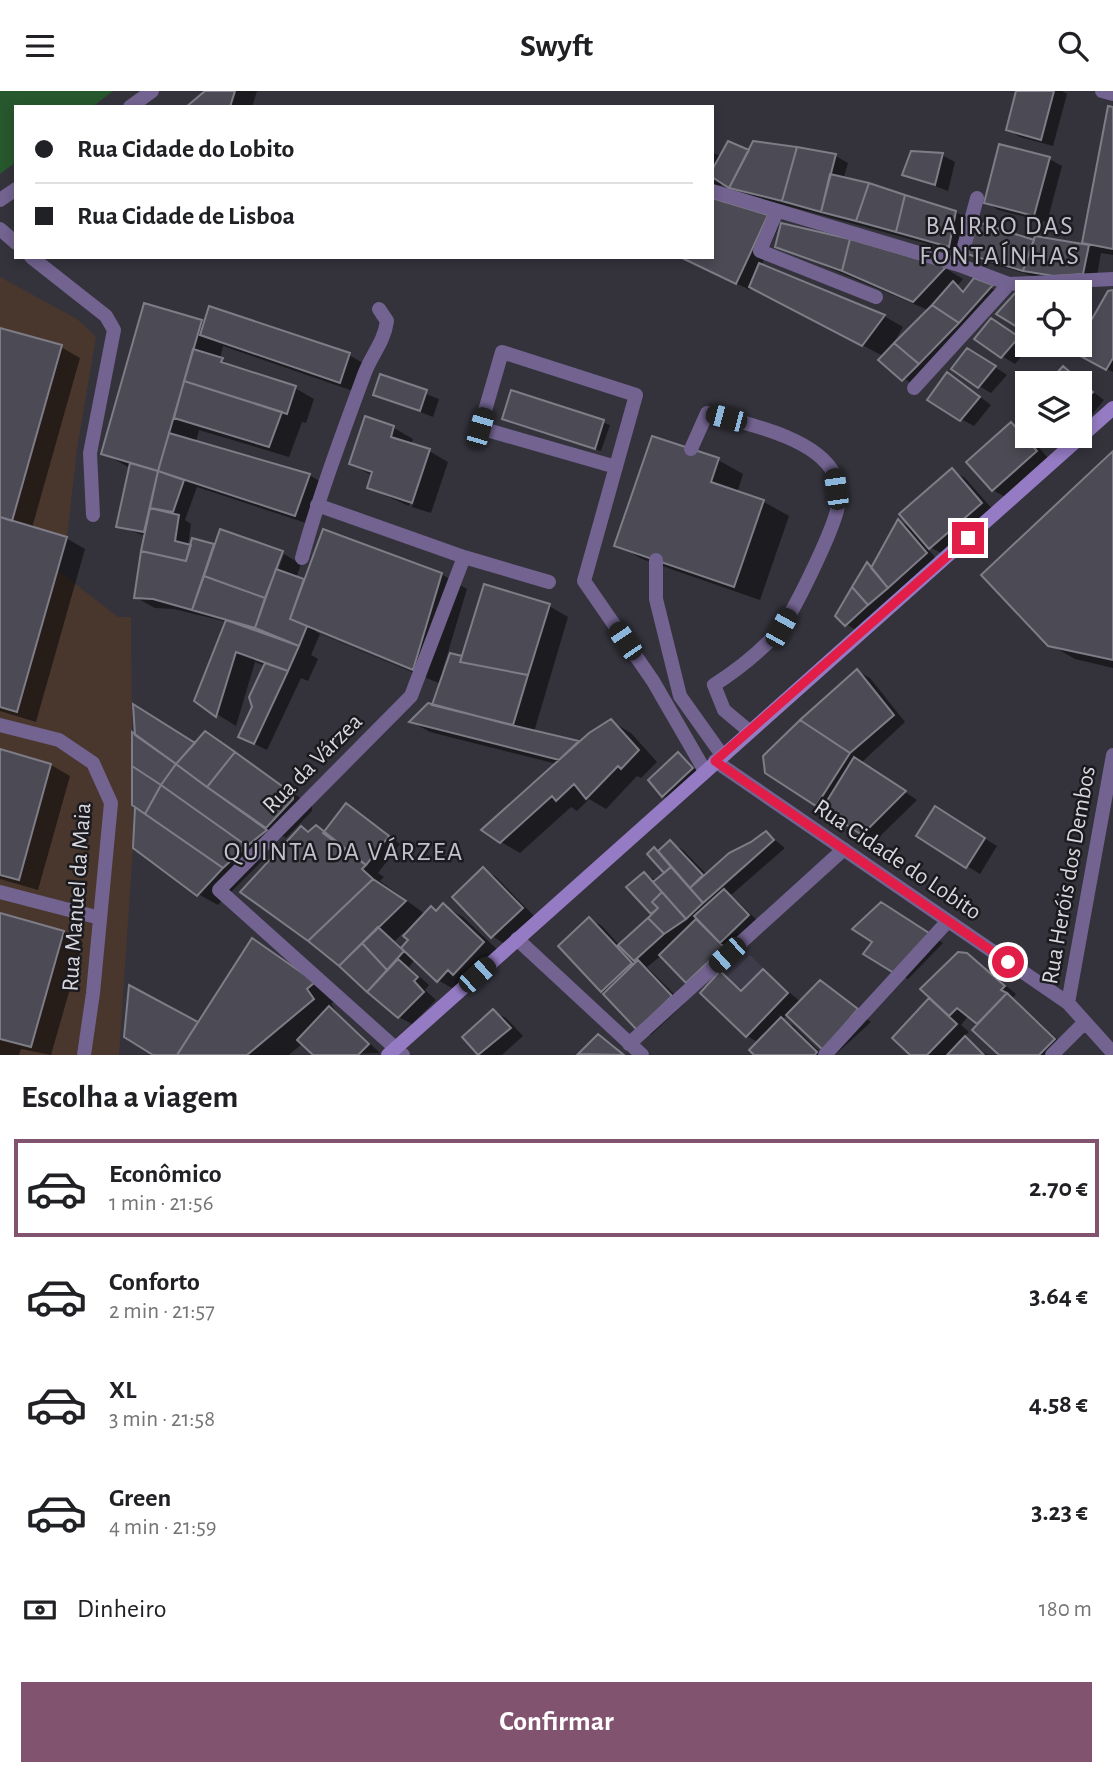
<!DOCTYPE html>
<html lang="pt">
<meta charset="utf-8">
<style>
body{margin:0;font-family:"Alegreya Sans",sans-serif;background:#f2f2f2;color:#202124;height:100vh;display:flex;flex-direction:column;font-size:26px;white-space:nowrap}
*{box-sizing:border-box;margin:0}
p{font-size:23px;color:#757577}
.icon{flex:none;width:38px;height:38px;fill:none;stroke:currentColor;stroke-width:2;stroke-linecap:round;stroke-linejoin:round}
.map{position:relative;height:964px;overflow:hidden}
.sheet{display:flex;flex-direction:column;background:#fff;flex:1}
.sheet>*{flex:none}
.hud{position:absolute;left:14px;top:14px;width:700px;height:154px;border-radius:0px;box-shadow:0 4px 10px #0003;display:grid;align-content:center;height:154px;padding:0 21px;background:#fff}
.fabs{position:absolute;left:1015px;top:189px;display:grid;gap:14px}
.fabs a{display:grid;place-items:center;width:77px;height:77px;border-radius:0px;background:#fff;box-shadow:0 4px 10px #0003;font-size:35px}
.end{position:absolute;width:32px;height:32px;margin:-16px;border:9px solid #e11d48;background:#fff;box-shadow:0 0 0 4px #fff}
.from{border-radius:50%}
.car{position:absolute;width:21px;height:42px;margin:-21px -10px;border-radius:9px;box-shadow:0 0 5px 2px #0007;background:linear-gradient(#222 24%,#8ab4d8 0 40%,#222 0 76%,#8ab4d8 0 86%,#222 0)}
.hud b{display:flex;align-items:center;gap:24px;height:66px;font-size:26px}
.hud b+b{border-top:2px solid #e0e0e0}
.hud i{width:18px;height:18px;background:#202124}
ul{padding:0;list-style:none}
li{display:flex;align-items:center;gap:21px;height:98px;margin:0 14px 10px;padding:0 7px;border:4px solid transparent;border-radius:0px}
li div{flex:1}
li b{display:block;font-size:26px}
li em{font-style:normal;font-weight:700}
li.on{border-color:#82536f}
li>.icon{width:63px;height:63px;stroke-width:1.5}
h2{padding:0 21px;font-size:32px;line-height:84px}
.pay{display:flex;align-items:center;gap:18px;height:77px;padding:0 21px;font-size:26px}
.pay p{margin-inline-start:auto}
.cta{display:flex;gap:14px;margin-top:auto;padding:14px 21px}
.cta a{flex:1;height:80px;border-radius:0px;background:#82536f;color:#fff;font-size:28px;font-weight:700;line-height:80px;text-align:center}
header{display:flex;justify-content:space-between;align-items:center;height:91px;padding:0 21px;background:#fff;font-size:32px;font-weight:700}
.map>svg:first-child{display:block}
.industrial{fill:#49372e}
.built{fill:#3e3c4b}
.green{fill:#27572c}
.shadow{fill:#0007;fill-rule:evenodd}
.building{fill:#4c4b55;stroke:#7e7d87;stroke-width:2}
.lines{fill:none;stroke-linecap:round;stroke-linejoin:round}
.lane{stroke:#726390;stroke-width:14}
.street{stroke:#726390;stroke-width:14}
.secondary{stroke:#947bc3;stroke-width:14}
.route{stroke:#e11d48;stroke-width:9}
.labels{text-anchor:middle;stroke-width:5;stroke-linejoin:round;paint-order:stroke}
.street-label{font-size:24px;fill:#d8d7de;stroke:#1b1b1f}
.neighbourhood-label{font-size:26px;letter-spacing:2px;fill:#c1c0cc;stroke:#1b1b1f}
</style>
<header><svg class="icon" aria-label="menu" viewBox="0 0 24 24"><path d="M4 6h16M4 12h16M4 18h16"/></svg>Swyft<svg class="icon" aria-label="search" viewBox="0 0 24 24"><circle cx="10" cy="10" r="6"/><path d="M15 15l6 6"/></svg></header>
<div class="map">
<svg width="1113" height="964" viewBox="0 0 1113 964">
<rect width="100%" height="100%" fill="#34333c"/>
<path class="industrial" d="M 0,186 L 77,228 L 96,246 L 77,358 L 67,446 L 57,479 L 118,526 L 131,526 L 133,757 L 119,964 L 0,964 Z"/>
<path class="built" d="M 750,864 L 788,902 L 746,946 L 705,907 Z"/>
<path class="green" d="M 0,0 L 113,0 L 92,16 L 16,16 L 16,71 L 0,83 Z"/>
<path class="shadow" d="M 207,0 L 257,0 L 252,16 L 189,16 Z
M 1018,0 L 1062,0 L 1067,3 L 1053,55 L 1020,46 L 1008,39 Z
M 1113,18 L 1113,164 L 1101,162 L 1096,190 L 1037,186 L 982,170 L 970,162 L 1035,151 L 1037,146 L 1091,156 L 1084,151 Z
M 754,52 L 836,65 L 848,72 L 843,89 L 956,121 L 969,129 L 961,162 L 744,103 L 722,90 L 721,95 L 712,93 L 712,62 L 722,65 L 750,61 Z
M 942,64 L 955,71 L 948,100 L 904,83 Z
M 1049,68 L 1062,75 L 1047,131 L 998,119 L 986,111 Z
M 767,126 L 780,133 L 761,175 L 884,225 L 903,236 L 889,260 L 928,219 L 777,155 L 849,150 L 945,177 L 963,188 L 957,195 L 966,200 L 974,189 L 1004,203 L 916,296 L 880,269 L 883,265 L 751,196 L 750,199 L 681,166 L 712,166 Z
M 1113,201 L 1113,281 L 1088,268 Z
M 201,230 L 349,264 L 368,275 L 359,302 L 223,255 L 220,268 L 239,278 L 295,297 L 314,308 L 306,332 L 302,331 L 289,366 L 199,339 L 196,351 L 309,384 L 328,395 L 315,435 L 197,396 L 185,429 L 191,433 L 188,455 L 192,456 L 194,449 L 215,455 L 274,479 L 278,479 L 284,463 L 301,473 L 296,487 L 305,490 L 441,483 L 467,498 L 442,581 L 445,582 L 463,567 L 549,515 L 568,526 L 534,641 L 580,652 L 611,630 L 631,642 L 657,671 L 641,687 L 637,685 L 606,718 L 589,708 L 577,720 L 571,716 L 520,762 L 501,751 L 557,673 L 430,641 L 412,631 L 433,616 L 441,593 L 320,543 L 311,564 L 318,568 L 308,590 L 301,587 L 267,659 L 240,646 L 254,616 L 266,575 L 255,571 L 236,635 L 196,610 L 227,531 L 174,518 L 155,517 L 135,506 L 145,445 L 118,435 L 130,377 L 103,362 ZM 316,537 L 422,580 L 421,584 L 316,541 Z
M 1004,237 L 1031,254 L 1015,273 L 1002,265 Z
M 0,238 L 61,256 L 80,267 L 32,437 L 66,447 L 85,458 L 36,631 L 0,620 Z
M 980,266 L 1007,284 L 991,302 L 979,295 Z
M 1063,278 L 1104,309 L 1080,338 L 1080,292 L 1051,292 Z
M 381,286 L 439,308 L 433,326 L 375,303 Z
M 960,291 L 991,314 L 974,335 L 961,328 Z
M 512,301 L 610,334 L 601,360 L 510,330 Z
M 366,327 L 394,337 L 413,348 L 411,354 L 429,360 L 448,371 L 431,422 L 412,416 L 430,361 L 427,361 L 409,415 L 369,397 L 373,385 L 351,373 Z
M 1012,333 L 1024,340 L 1049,368 L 1005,406 L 993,399 Z
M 1056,345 L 1074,345 L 1068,352 Z
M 1113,362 L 1113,577 L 1075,568 L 1049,553 Z
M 718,369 L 743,383 L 737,402 L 764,411 L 789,425 L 760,509 L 642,468 L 617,454 Z
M 953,380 L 965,387 L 994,420 L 943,463 L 924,453 L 938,470 L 859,541 L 846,533 L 867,474 L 873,477 L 899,430 L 915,439 Z
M 857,580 L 870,587 L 905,631 L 861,672 L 917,709 L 875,750 L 817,713 Z
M 196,654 L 248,671 L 312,715 L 312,720 L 286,747 L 274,740 L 258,763 L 265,767 L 218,814 L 198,803 Z
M 0,660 L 51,674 L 70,685 L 38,799 L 0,788 Z
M 678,663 L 704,685 L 676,712 L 663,705 Z
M 347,715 L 400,753 L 378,782 L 384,786 L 380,790 L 425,823 L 437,821 L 444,815 L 463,826 L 502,863 L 457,900 L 438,889 L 415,868 L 409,876 L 429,894 L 425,899 L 436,909 L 412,933 L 399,926 L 340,873 L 301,737 L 310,742 L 317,736 L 326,741 ZM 403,842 L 411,849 L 403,857 L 395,850 Z
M 948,725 L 997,755 L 980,783 L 918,745 Z
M 766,742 L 785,757 L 731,804 L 761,833 L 735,864 L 700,898 L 687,891 L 662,864 L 647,876 L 684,913 L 651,944 L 638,937 L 602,900 L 590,828 L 602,835 L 620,855 L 654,824 L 628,796 L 644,783 L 657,790 L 666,783 L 654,758 L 659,761 L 670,751 L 683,759 L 707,784 Z
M 484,778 L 496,786 L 534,825 L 505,853 L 492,845 Z
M 894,820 L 943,852 L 908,888 L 895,881 L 875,851 Z
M 0,824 L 64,841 L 83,852 L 51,964 L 21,958 L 19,964 L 0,964 Z
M 252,849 L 338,907 L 331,913 L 337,921 L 380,962 L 315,964 L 303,952 L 289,964 L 157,964 L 131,896 L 199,934 Z
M 967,863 L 1016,903 L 1013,907 L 1066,956 L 1058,964 L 1002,964 L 980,933 L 969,924 L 961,934 L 969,941 L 963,946 L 987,964 L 913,964 L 894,947 Z
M 763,880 L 801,911 L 821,891 L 871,931 L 835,964 L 788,923 L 782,929 L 794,935 L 823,964 L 756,964 L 759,952 L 747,945 L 719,882 L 744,900 Z
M 493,920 L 506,927 L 523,945 L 502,964 L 480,964 L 465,946 Z
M 598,945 L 611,952 L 625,964 L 581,963 Z"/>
<path class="building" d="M 205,0 L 235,0 L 230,16 L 186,16 Z
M 1016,0 L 1054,0 L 1041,49 L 1006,39 Z
M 1108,15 L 1113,16 L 1113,158 L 1082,152 Z
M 728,50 L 749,59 L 729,97 L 712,86 L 712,79 Z
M 753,50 L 797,56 L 782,110 L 729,97 Z
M 999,53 L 1050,66 L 1034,125 L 984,112 Z
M 797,56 L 836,63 L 821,121 L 782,110 Z
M 911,60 L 943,62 L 935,94 L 902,84 Z
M 830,83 L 869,92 L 856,130 L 821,121 Z
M 869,92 L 905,104 L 896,141 L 856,130 Z
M 905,104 L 956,120 L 949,156 L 896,141 Z
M 712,107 L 768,124 L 736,193 L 680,166 L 712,166 Z
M 978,131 L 1034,149 L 1023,180 L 967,163 Z
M 781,132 L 850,148 L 842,180 L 775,156 Z
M 1035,145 L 1089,154 L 1083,183 L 1054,185 L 1023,180 Z
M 850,148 L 946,176 L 913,211 L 842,180 Z
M 759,172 L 885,224 L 862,255 L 749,196 Z
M 974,187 L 993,194 L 959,232 L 932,214 L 953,190 L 963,201 Z
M 1113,199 L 1113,267 L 1106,279 L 1073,261 L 1108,200 Z
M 1016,201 L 1027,202 L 1027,242 L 996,223 Z
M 144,212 L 202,229 L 158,380 L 101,363 Z
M 932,214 L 959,232 L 919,273 L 894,252 Z
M 209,215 L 350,262 L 340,292 L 200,244 Z
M 991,227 L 1019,246 L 1001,267 L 974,248 Z
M 0,237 L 62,254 L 12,430 L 0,426 Z
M 894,252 L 919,273 L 902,290 L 878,269 Z
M 967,257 L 996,275 L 978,297 L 951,278 Z
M 193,258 L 223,267 L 221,271 L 296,295 L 287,323 L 184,290 Z
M 1063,275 L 1093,301 L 1080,316 L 1080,292 L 1048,292 Z
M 947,281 L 980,306 L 960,330 L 927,309 Z
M 380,283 L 427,299 L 420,320 L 373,304 Z
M 184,290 L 282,321 L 269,356 L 174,327 Z
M 511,299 L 604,329 L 595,358 L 502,328 Z
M 365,325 L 394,335 L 391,346 L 430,358 L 412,412 L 367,397 L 372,381 L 349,373 Z
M 1011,331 L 1037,360 L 992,400 L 966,371 Z
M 169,342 L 310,383 L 295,425 L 158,380 Z
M 652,345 L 719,367 L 711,391 L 764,409 L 734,496 L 614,455 Z
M 1113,360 L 1113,569 L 1048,555 L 981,484 Z
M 130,372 L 158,380 L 144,441 L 116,436 Z
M 952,377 L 982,412 L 929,458 L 899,423 Z
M 158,380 L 184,389 L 173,421 L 150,417 Z
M 150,417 L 179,424 L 175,450 L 191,454 L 186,470 L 141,460 Z
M 0,426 L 67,446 L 17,621 L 0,616 Z
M 898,428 L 927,462 L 888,497 L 871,477 Z
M 220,438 L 283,460 L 265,507 L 204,485 Z
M 323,438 L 442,482 L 413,579 L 290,528 Z
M 192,447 L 214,453 L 192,519 L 153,508 L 134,507 L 141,460 L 186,470 Z
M 867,471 L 888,497 L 868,514 L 852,496 Z
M 276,478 L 304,488 L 290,528 L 307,535 L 299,555 L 255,537 Z
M 204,485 L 265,507 L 255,537 L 192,519 Z
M 484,493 L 550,513 L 528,584 L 460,571 Z
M 852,496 L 868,514 L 845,535 L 835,525 Z
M 226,529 L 299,555 L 288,580 L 236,561 L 216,626 L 194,610 Z
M 450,562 L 462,565 L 460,571 L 528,584 L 513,634 L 432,614 Z
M 265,572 L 288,580 L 254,653 L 238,646 L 252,616 L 249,606 Z
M 857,578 L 894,624 L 850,662 L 800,629 Z
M 428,612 L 503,632 L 579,650 L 559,669 L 409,631 Z
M 133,613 L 195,652 L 176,673 L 135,644 Z
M 611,628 L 639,659 L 621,678 L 618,675 L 586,708 L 574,693 L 556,710 L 552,705 L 500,752 L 481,739 L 589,642 Z
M 800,629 L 850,662 L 816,715 L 765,682 L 763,665 Z
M 205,640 L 235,661 L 207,696 L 176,673 Z
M 132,641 L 176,673 L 161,694 L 132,675 Z
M 0,658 L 51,673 L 19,789 L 0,784 Z
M 235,661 L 293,703 L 293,708 L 266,737 L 207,696 Z
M 678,661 L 693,677 L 662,706 L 648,689 Z
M 854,666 L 906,700 L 862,744 L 822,718 Z
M 176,673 L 207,696 L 267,739 L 247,755 L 161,694 Z
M 132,675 L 161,694 L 145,723 L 132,714 Z
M 161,694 L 247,755 L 223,777 L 145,723 Z
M 346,712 L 389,745 L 366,774 L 323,742 Z
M 935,715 L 985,747 L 966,777 L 916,745 Z
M 135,716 L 223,777 L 197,805 L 133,757 Z
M 316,734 L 366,774 L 362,778 L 373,788 L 308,850 L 240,801 L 301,735 L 308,741 Z
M 766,740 L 774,749 L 703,812 L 690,797 L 729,762 L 751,751 Z
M 670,749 L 703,784 L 690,797 L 658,760 Z
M 654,756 L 671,776 L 664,782 L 647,763 Z
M 483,776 L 523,817 L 491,847 L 452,806 Z
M 671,776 L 703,812 L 686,828 L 653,791 Z
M 644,781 L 662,801 L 652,811 L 658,817 L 651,823 L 626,796 Z
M 373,788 L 406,810 L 339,875 L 308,850 Z
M 724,798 L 749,824 L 720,852 L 694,825 Z
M 662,801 L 686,828 L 664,843 L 648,827 L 658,817 L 652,811 Z
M 881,811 L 932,844 L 894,882 L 863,863 L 872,851 L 852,838 Z
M 443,812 L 484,851 L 453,884 L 448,879 L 437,891 L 401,857 L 408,849 L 403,845 L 431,815 L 436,820 Z
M 0,822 L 64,840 L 31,956 L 0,948 Z
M 589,826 L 632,872 L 601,901 L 558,855 Z
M 648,827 L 664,843 L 634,870 L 618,854 Z
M 696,828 L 724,856 L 686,892 L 659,864 Z
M 378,836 L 404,860 L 387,879 L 362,852 Z
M 252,847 L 315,891 L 307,898 L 314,908 L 247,964 L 177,964 Z
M 362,852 L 387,879 L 367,901 L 339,875 Z
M 958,861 L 967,862 L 1005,895 L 1001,899 L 1007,902 L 977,933 L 957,917 L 949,925 L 920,898 Z
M 398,868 L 418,886 L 414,890 L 424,901 L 398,927 L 367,901 Z
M 638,869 L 672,905 L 637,939 L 603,903 Z
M 763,878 L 788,902 L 746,946 L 700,902 L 720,880 L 741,900 Z
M 820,889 L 858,918 L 823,959 L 786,924 Z
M 129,894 L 198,931 L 177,964 L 153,964 L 124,946 Z
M 1007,902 L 1055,948 L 1039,964 L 999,964 L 972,939 Z
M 929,907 L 957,933 L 927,964 L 910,964 L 892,947 Z
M 329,915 L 369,953 L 358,964 L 313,964 L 297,949 Z
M 493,918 L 511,937 L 478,964 L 462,946 Z
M 781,926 L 817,961 L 815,964 L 754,964 L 749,959 Z
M 598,943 L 624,964 L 578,963 Z
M 965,945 L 984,964 L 947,964 Z"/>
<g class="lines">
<path class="lane" d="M 0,138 L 16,152
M 31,166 L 106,225 L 114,239 L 90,362 L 93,424
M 691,358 L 707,322 C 744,332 816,346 834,383 C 837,390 839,408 838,415 C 834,438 794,521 779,540 C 759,562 739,578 714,594 L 724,619 L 749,640
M 616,376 L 480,337 L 502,261 L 636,304 L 584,490 L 653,590 L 705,680
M 656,469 L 656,508 L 680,605 L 722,664"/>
<path class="street" d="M 1102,0 L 1113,3
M 130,16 L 152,0
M 712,100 L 959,174 L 1009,193 L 1113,188
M 0,109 L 16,98
M 777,120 L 760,160 L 876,206
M 959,174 L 977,107
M 914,297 L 1009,193
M 317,414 L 464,466 L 549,491
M 302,467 C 319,405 342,344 364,284 C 371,264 384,252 387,230 L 379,218
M 0,634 L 59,649 L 93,672 L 111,712 L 93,902 L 84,964
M 715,670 L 1068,912 L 1113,962
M 0,801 L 100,827
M 517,848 L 642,964
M 1068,912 L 1113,664
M 629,953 L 844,758
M 403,964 L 219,799 L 411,605 L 464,466
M 825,964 L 948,830
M 1052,964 L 1085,931"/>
<path class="secondary" d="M 388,964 L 1113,317"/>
</g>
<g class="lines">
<path class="route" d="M 968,447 L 715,670 L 1008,871"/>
</g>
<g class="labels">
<g class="street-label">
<text transform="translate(312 672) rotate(-45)" y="8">Rua da Várzea</text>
<text transform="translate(898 768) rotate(34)" y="8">Rua Cidade do Lobito</text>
<text transform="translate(1068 784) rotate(-80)" y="8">Rua Heróis dos Dembos</text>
<text transform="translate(76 806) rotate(-86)" y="8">Rua Manuel da Maia</text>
</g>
<g class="neighbourhood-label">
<text x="1000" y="143">BAIRRO DAS<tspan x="1000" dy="30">FONTAÍNHAS</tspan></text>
<text x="344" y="769">QUINTA DA VÁRZEA</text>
</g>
</g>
</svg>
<div class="fabs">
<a><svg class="icon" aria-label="locate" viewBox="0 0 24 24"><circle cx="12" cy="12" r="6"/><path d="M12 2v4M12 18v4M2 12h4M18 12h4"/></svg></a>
<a><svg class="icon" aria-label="layers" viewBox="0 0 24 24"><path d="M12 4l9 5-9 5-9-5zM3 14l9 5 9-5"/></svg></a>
</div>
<i class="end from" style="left:1008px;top:871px"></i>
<i class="end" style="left:968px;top:447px"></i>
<i class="car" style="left:726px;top:327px;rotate:285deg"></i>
<i class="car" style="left:480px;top:337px;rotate:16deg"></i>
<i class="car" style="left:836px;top:398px;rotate:352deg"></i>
<i class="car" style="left:781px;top:537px;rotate:29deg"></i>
<i class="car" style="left:625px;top:550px;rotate:326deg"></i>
<i class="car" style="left:727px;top:864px;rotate:228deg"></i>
<i class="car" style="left:477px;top:884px;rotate:48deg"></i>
<div class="hud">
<b><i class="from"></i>Rua Cidade do Lobito</b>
<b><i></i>Rua Cidade de Lisboa</b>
</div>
</div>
<section class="sheet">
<h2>Escolha a viagem</h2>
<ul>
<li class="on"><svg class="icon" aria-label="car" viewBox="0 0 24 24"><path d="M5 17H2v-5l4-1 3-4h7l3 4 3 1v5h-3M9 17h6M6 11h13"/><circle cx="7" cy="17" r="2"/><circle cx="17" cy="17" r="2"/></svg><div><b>Econômico</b><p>1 min · 21:56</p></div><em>2.70 €</em></li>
<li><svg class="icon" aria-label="car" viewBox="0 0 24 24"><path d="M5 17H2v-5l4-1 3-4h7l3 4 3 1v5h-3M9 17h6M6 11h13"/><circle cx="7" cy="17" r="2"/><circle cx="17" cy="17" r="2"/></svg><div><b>Conforto</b><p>2 min · 21:57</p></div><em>3.64 €</em></li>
<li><svg class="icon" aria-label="car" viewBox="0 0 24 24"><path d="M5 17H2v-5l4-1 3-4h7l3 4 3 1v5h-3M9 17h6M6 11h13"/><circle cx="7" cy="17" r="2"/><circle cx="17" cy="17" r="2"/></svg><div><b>XL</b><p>3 min · 21:58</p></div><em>4.58 €</em></li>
<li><svg class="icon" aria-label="car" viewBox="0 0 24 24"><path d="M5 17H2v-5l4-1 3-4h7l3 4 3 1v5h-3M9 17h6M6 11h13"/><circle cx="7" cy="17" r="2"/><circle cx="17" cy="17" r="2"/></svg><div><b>Green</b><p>4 min · 21:59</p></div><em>3.23 €</em></li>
</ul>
<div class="pay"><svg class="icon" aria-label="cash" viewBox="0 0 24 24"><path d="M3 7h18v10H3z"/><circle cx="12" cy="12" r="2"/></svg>Dinheiro<p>180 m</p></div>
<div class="cta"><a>Confirmar</a></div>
</section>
